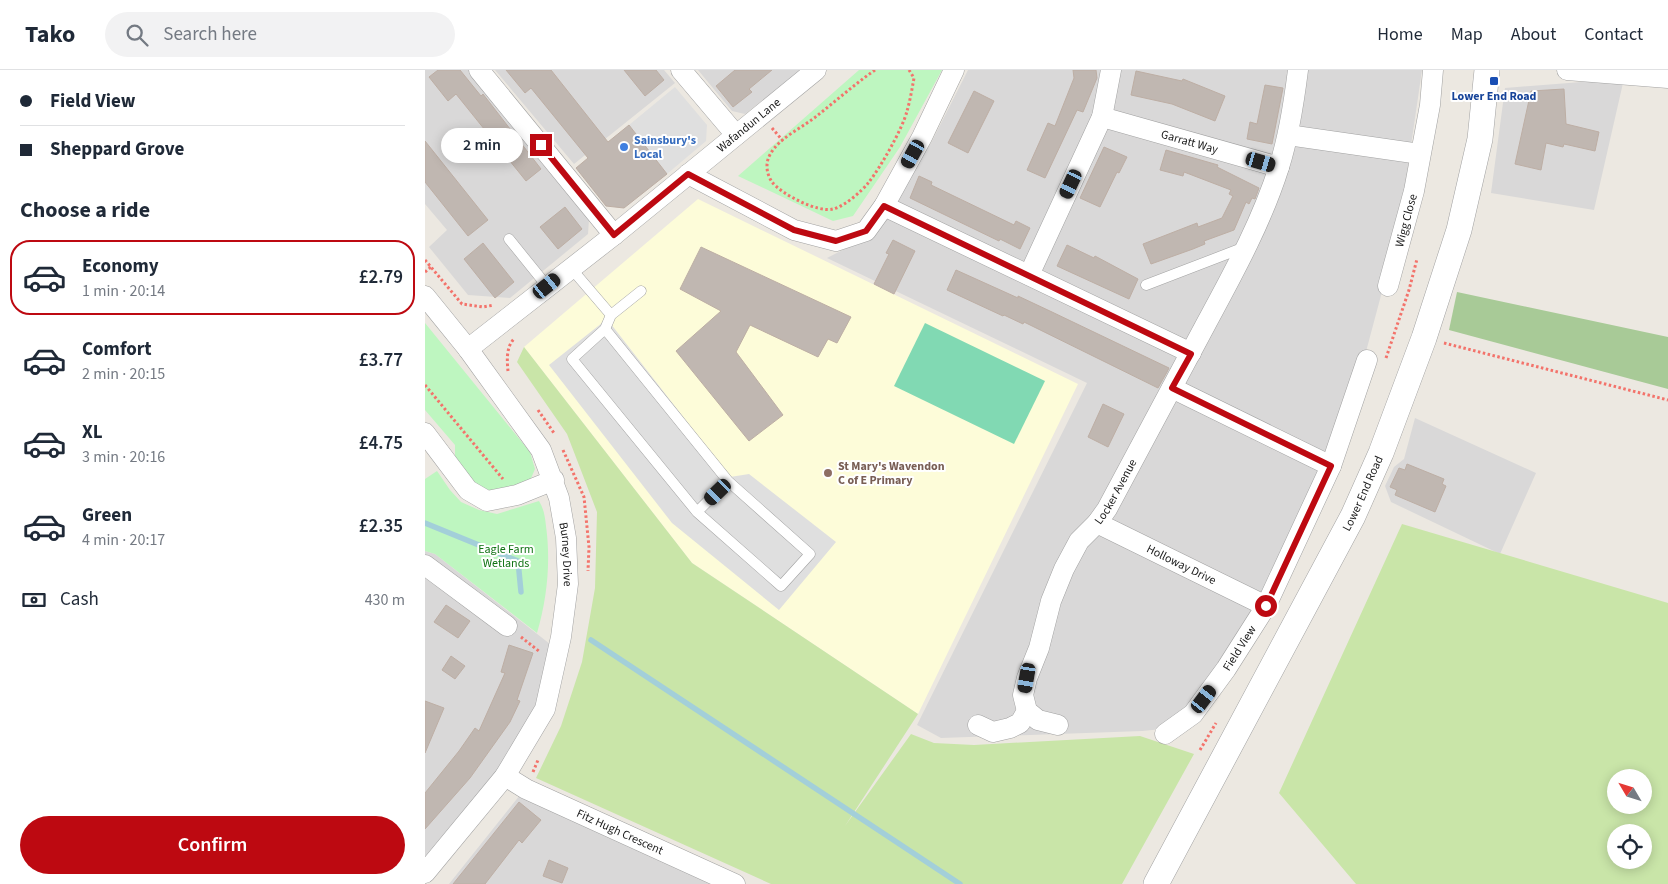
<!DOCTYPE html>
<meta charset="utf-8">
<style>
body{margin:0;font-family:"Source Sans 3",sans-serif;background:#f2f2f3;color:#1f2937;height:100vh;display:flex;flex-direction:column;font-size:19px;white-space:nowrap}
*{box-sizing:border-box;margin:0}
p{font-size:16px;color:#747a83}
.icon{flex:none;width:28px;height:28px;fill:none;stroke:currentColor;stroke-width:2;stroke-linecap:round;stroke-linejoin:round}
.map{position:relative;flex:1;overflow:hidden}
.side{display:flex;flex-direction:column;background:#fff;width:425px}
.side>*{flex:none}
.hud{display:grid;align-content:center;height:110px;padding:0 20px;background:#fff}
.needle{width:32px;rotate:308deg}
.fabs{position:absolute;left:1182px;top:699px;display:grid;gap:10px}
.fabs a{display:grid;place-items:center;width:45px;height:45px;border-radius:50%;background:#fff;box-shadow:0 2px 12px #0003;font-size:25px}
.end{position:absolute;width:22px;height:22px;margin:-11px;border:6px solid #bd0911;background:#fff;box-shadow:0 0 0 2px #fff}
.from{border-radius:50%}
.bubble{position:absolute;height:35px;border-radius:18px;background:#fff;box-shadow:0 2px 12px #0003;font-size:16px;font-weight:600;line-height:35px;text-align:center}
.car{position:absolute;width:15px;height:30px;margin:-15px -8px;border-radius:6px;box-shadow:0 0 4px 1px #0007;background:linear-gradient(#222 24%,#8ab4d8 0 40%,#222 0 76%,#8ab4d8 0 86%,#222 0)}
.hud b{display:flex;align-items:center;gap:18px;height:48px;font-size:19px}
.hud b+b{border-top:1px solid #e0e1e3}
.hud i{width:12px;height:12px;background:#1f2937}
ul{padding:0;list-style:none}
li{display:flex;align-items:center;gap:15px;height:75px;margin:0 10px 8px;padding:0 10px;border:2px solid transparent;border-radius:20px}
li div{flex:1}
li b{display:block;font-size:19px}
li em{font-style:normal;font-weight:600}
li.active{border-color:#bd0911}
li>.icon{width:45px;height:45px;stroke-width:1.5}
h2{padding:0 20px;font-size:22px;line-height:60px}
.pay{display:flex;align-items:center;gap:12px;height:55px;padding:0 20px;font-size:19px}
.pay p{margin-inline-start:auto}
.action{display:flex;gap:10px;margin-top:auto;padding:10px 20px}
.action a{flex:1;height:58px;border-radius:30px;background:#bd0911;color:#fff;font-size:20px;font-weight:600;line-height:58px;text-align:center}
header{display:flex;align-items:center;gap:30px;box-sizing:border-box;height:70px;padding:0 25px;background:#fff;border-bottom:1px solid #e0e1e3}
header strong{font-size:24px}
nav{display:flex;gap:28px;margin-inline-start:auto;font-size:18px}
.search{width:350px;height:45px;background:#f2f2f3;display:flex;align-items:center;gap:12px;box-sizing:border-box;padding:0 18px;border-radius:28px;color:#747a83;font-size:19px}
main{display:flex;flex:1;min-height:0}
.map>svg:first-child{display:block}
.residential{fill:#d9d8d8}
.education{fill:#fdfcd9}
.grass{fill:#c9e5a8;fill-rule:evenodd}
.forest{fill:#a8ca97}
.park{fill:#bef6c0}
.pitch{fill:#81d9b3}
.parking{fill:#dfdfdf}
.lines{fill:none;stroke-linecap:round;stroke-linejoin:round}
.stream{stroke:#a3cfd9;stroke-width:5.5}
.building{fill:#c0b7b1;stroke:#bdaea4}
.service-casing{stroke:#a2a2a2;stroke-width:11}
.minor-casing{stroke:#a2a2a2;stroke-width:21}
.tertiary-casing{stroke:#a2a2a2;stroke-width:26}
.path{stroke:#f3736b;stroke-width:3;stroke-dasharray:2.5 2.5;stroke-linecap:butt}
.service{stroke:#fff;stroke-width:10}
.minor{stroke:#fff;stroke-width:20}
.tertiary{stroke:#fff;stroke-width:25}
.route{stroke:#bd0911;stroke-width:6}
.transit-dot{fill:#1a4fb4;stroke:#fff;stroke-width:2}
.shop-dot{fill:#3f7fe0;stroke:#fff;stroke-width:2}
.education-dot{fill:#8d6e63;stroke:#fff;stroke-width:2}
.labels{text-anchor:middle;stroke-width:4;stroke-linejoin:round;paint-order:stroke}
.transit-label{font-size:12px;font-weight:bold;fill:#164399;stroke:#fff}
.street-label{font-size:12px;fill:#1b1b1b;stroke:#fff}
.shop-label{font-size:12px;font-weight:bold;fill:#366cbe;stroke:#fff;text-anchor:start}
.education-label{font-size:12px;font-weight:bold;fill:#785e54;stroke:#fff;text-anchor:start}
.park-label{font-size:12px;fill:#107213;stroke:#fff}
</style>
<header>
<strong>Tako</strong>
<div class="search"><svg class="icon" aria-label="search" viewBox="0 0 24 24"><circle cx="10" cy="10" r="6"/><path d="M15 15l6 6"/></svg>Search here</div>
<nav><a>Home</a><a>Map</a><a>About</a><a>Contact</a></nav>
</header>
<main>
<section class="side">
<div class="hud">
<b><i class="from"></i>Field View</b>
<b><i></i>Sheppard Grove</b>
</div>
<h2>Choose a ride</h2>
<ul>
<li class="active"><svg class="icon" aria-label="car" viewBox="0 0 24 24"><path d="M5 17H2v-5l4-1 3-4h7l3 4 3 1v5h-3M9 17h6M6 11h13"/><circle cx="7" cy="17" r="2"/><circle cx="17" cy="17" r="2"/></svg><div><b>Economy</b><p>1 min · 20:14</p></div><em>£2.79</em></li>
<li><svg class="icon" aria-label="car" viewBox="0 0 24 24"><path d="M5 17H2v-5l4-1 3-4h7l3 4 3 1v5h-3M9 17h6M6 11h13"/><circle cx="7" cy="17" r="2"/><circle cx="17" cy="17" r="2"/></svg><div><b>Comfort</b><p>2 min · 20:15</p></div><em>£3.77</em></li>
<li><svg class="icon" aria-label="car" viewBox="0 0 24 24"><path d="M5 17H2v-5l4-1 3-4h7l3 4 3 1v5h-3M9 17h6M6 11h13"/><circle cx="7" cy="17" r="2"/><circle cx="17" cy="17" r="2"/></svg><div><b>XL</b><p>3 min · 20:16</p></div><em>£4.75</em></li>
<li><svg class="icon" aria-label="car" viewBox="0 0 24 24"><path d="M5 17H2v-5l4-1 3-4h7l3 4 3 1v5h-3M9 17h6M6 11h13"/><circle cx="7" cy="17" r="2"/><circle cx="17" cy="17" r="2"/></svg><div><b>Green</b><p>4 min · 20:17</p></div><em>£2.35</em></li>
</ul>
<div class="pay"><svg class="icon" aria-label="cash" viewBox="0 0 24 24"><path d="M3 7h18v10H3z"/><circle cx="12" cy="12" r="2"/></svg>Cash<p>430 m</p></div>
<div class="action"><a>Confirm</a></div>
</section>
<div class="map">
<svg width="1243" height="814" viewBox="0 0 1243 814">
<rect width="100%" height="100%" fill="#ece8e1"/>
<path class="residential" d="M 0,0 L 45,0 L 164,149 L 163,164 L 85,228 L 43,225 L 4,177 L 22,160 L 0,134 Z
M 70,0 L 239,0 L 250,13 L 149,94 Z
M 273,0 L 376,0 L 320,44 L 307,41 Z
M 543,0 L 997,0 L 974,158 L 907,409 L 866,491 L 763,642 L 737,659 L 717,661 L 516,668 L 492,655 L 662,313 L 402,188 L 445,166 L 506,73 Z
M 1182,10 L 1198,13 L 1169,140 L 1066,123 L 1080,18 Z
M 990,348 L 1111,403 L 1075,484 L 966,432 L 960,416 L 969,397 L 979,389 Z
M 0,481 L 10,484 L 125,574 L 112,637 L 76,703 L 0,795 Z
M 95,725 L 294,814 L 24,814 Z"/>
<path class="education" d="M 273,129 L 653,314 L 493,644 L 267,493 L 99,277 Z"/>
<path class="grass" d="M 99,277 L 267,493 L 493,644 L 420,756 L 486,664 L 509,673 L 549,675 L 715,666 L 769,684 L 697,814 L 346,814 L 111,708 L 136,656 L 157,592 L 170,518 L 172,442 L 142,364 L 92,292 Z
M 977,454 L 1243,533 L 1243,814 L 931,814 L 854,723 ZM 1191,708 L 1219,708 L 1219,735 L 1191,735 ZM 1219,762 L 1219,790 L 1191,790 L 1191,762 Z"/>
<path class="forest" d="M 1032,222 L 1243,267 L 1243,319 L 1024,260 Z"/>
<path class="park" d="M 434,0 L 517,0 L 475,77 L 428,146 L 408,151 L 313,106 Z
M 0,253 L 105,382 L 110,399 L 104,413 L 61,422 L 43,410 L 30,386 L 30,375 L 0,340 Z
M 12,401 L 25,420 L 36,432 L 54,440 L 72,444 L 114,431 C 119,439 120,447 121,456 C 126,492 122,529 112,563 L 10,484 L 0,481 L 0,409 Z"/>
<path class="pitch" d="M 500,253 L 620,311 L 589,374 L 469,316 Z"/>
<path class="parking" d="M 250,17 L 282,55 L 281,71 L 242,104 L 204,55 Z
M 182,249 L 305,407 L 324,404 L 411,472 L 354,540 L 247,453 L 124,295 Z"/>
<g class="lines">
<path class="stream" d="M 0,453 L 93,491 L 96,522
M 166,570 L 535,814"/>
</g>
<path class="building" d="M 13,0 L 35,0 L 56,26 L 58,24 L 116,99 L 101,111 L 31,24 L 23,31 L 4,7 Z
M 81,0 L 126,0 L 183,72 L 204,55 L 242,104 L 199,138 L 181,136 L 151,98 L 163,88 L 106,18 L 100,23 Z
M 199,0 L 231,0 L 239,10 L 220,26 Z
M 310,0 L 347,0 L 324,19 L 327,22 L 308,37 L 291,16 Z
M 648,0 L 671,0 L 672,8 L 658,42 L 652,40 L 620,108 L 602,100 L 623,53 L 630,56 L 649,8 Z
M 711,1 L 757,11 L 758,9 L 800,26 L 790,51 L 747,34 L 706,25 Z
M 840,15 L 858,18 L 847,74 L 822,69 L 825,52 L 832,54 Z
M 1139,19 L 1141,54 L 1174,62 L 1170,81 L 1139,74 L 1138,77 L 1121,73 L 1116,100 L 1090,94 L 1106,21 Z
M 549,21 L 569,31 L 543,83 L 523,73 Z
M 0,71 L 63,150 L 43,166 L 0,112 Z
M 679,77 L 702,87 L 694,103 L 692,102 L 675,137 L 655,128 Z
M 741,80 L 793,95 L 792,97 L 834,118 L 830,129 L 827,128 L 824,134 L 821,132 L 809,160 L 779,171 L 780,174 L 768,179 L 726,194 L 718,174 L 772,153 L 773,157 L 797,148 L 808,126 L 804,124 L 806,120 L 759,102 L 758,106 L 735,100 Z
M 494,106 L 507,112 L 506,115 L 589,155 L 591,151 L 605,158 L 595,179 L 575,169 L 574,171 L 485,128 Z
M 140,137 L 157,159 L 133,179 L 115,157 Z
M 468,170 L 490,181 L 469,224 L 449,214 L 464,184 L 461,183 Z
M 58,173 L 89,212 L 70,228 L 39,189 Z
M 642,175 L 669,188 L 670,186 L 713,209 L 704,229 L 632,196 Z
M 276,177 L 426,247 L 412,273 L 403,269 L 393,287 L 325,255 L 311,282 L 358,345 L 324,371 L 251,281 L 296,241 L 255,219 Z
M 531,200 L 593,228 L 593,226 L 627,242 L 744,298 L 742,302 L 733,318 L 599,252 L 598,254 L 579,245 L 578,246 L 522,220 Z
M 678,334 L 699,344 L 683,377 L 663,367 Z
M 982,394 L 1019,409 L 1017,414 L 1021,416 L 1010,442 L 970,425 L 972,420 L 965,417 L 974,398 L 980,400 Z
M 21,535 L 45,551 L 33,568 L 9,552 Z
M 84,575 L 108,583 L 92,630 L 95,631 L 85,652 L 45,708 L 0,759 L 0,723 L 34,681 L 50,658 L 54,661 L 80,603 L 76,602 Z
M 26,586 L 40,596 L 30,609 L 17,600 Z
M 0,631 L 19,638 L 0,683 Z
M 94,732 L 116,750 L 97,773 L 94,770 L 60,814 L 28,814 Z
M 124,790 L 143,798 L 137,813 L 118,806 Z"/>
<g class="lines">
<defs>
<path id="service" d="M 84,169 L 122,216
M 145,197 L 186,245
M 721,215 L 820,177
M 180,259 L 303,411 L 385,484 L 356,516 L 272,442 L 147,289 L 180,259 L 186,245 L 216,221
M 272,442 L 303,411"/>
<g id="minor">
<path d="M 54,0 L 189,165"/>
<path d="M 256,0 L 311,65"/>
<path d="M 1142,0 L 1243,8"/>
<path id="s1" d="M 677,47 L 854,97"/>
<path d="M 863,65 L 995,84"/>
<path d="M 263,104 L 369,160 L 411,171 L 441,161 L 459,136 L 497,67 L 529,0"/>
<path d="M 459,136 L 766,283"/>
<path d="M 604,205 L 677,47 L 686,0"/>
<path id="s2" d="M 963,216 L 989,121 L 1005,35 L 1008,0"/>
<path id="s3" d="M 0,226 L 43,279 L 116,380 L 134,428 L 141,468 L 143,514 L 136,567 L 120,639 L 80,706 L 0,803"/>
<path id="s4" d="M 43,279 L 189,165 L 391,0"/>
<path d="M 747,318 L 906,396"/>
<path d="M 0,363 L 43,420 L 62,431 L 92,425 L 129,410"/>
<path id="s5" d="M 672,453 L 841,536"/>
<path d="M 0,495 L 82,556"/>
<path d="M 553,655 L 568,662 L 585,658 L 595,653 L 602,641"/>
<path id="s6" d="M 633,655 L 613,650 L 602,641 L 598,625 L 602,608 L 614,578 L 626,531 L 639,499 L 654,471 L 672,453 L 682,439 C 715,377 749,314 782,252 C 809,202 837,151 854,97 C 864,66 869,32 873,0"/>
<path id="s7" d="M 740,664 L 768,644 L 801,599 L 841,536 L 906,396 L 942,290"/>
<path id="s8" d="M 80,706 L 101,719 L 310,814"/>
</g>
<g id="tertiary">
<path id="s9" d="M 731,814 L 928,446 L 956,383 L 999,268 L 1034,160 L 1055,69 L 1062,0"/>
</g>
</defs>
<use href="#service" class="service-casing"/>
<use href="#minor" class="minor-casing"/>
<use href="#tertiary" class="tertiary-casing"/>
<path class="path" d="M 450,0 C 430,14 412,30 393,45 C 380,56 354,68 346,83 C 340,92 341,103 347,112 C 356,124 393,143 408,139 C 420,136 436,122 444,112 C 455,98 478,58 482,41 C 485,31 487,19 489,8 L 484,0
M 347,58 L 358,71
M 0,190 L 37,234 L 58,237 L 69,235
M 0,202 L 6,197
M 1019,273 L 1243,330
M 961,288 L 984,220 L 992,189
M 83,301 C 82,291 81,277 89,269
M 0,315 L 78,409
M 113,340 L 129,363
M 138,380 L 159,427 L 164,477 L 163,501
M 96,567 L 115,582
M 775,680 L 791,653
M 108,702 L 113,690"/>
<use href="#service" class="service"/>
<use href="#minor" class="minor"/>
<use href="#tertiary" class="tertiary"/>
</g>
<g class="lines">
<path class="route" d="M 116,75 L 189,165 L 263,104 L 369,160 L 411,171 L 441,161 L 459,136 L 766,284 L 747,318 L 906,396 L 841,536"/>
</g>
<rect class="transit-dot" x="1064" y="6" width="10" height="10" rx="2.5"/>
<circle class="shop-dot" cx="199" cy="77" r="5"/>
<circle class="education-dot" cx="403" cy="403" r="5"/>
<g class="labels">
<g class="transit-label">
<text x="1069" y="30">Lower End Road</text>
</g>
<g class="street-label">
<text dy="4" stroke="none"><textPath href="#s4" startOffset="359">Wafandun Lane</textPath></text>
<text dy="4" stroke="none"><textPath href="#s1" startOffset="91">Garratt Way</textPath></text>
<text dy="4" stroke="none"><textPath href="#s2" startOffset="68">Wigg Close</textPath></text>
<text dy="4" stroke="none"><textPath href="#s6" startOffset="278">Locker Avenue</textPath></text>
<text dy="4" stroke="none"><textPath href="#s9" startOffset="442">Lower End Road</textPath></text>
<text dy="4" stroke="none"><textPath href="#s3" startOffset="301">Burney Drive</textPath></text>
<text dy="4" stroke="none"><textPath href="#s5" startOffset="94">Holloway Drive</textPath></text>
<text dy="4" stroke="none"><textPath href="#s7" startOffset="115">Field View</textPath></text>
<text dy="4" stroke="none"><textPath href="#s8" startOffset="128">Fitz Hugh Crescent</textPath></text>
</g>
<g class="shop-label">
<text x="209" y="74">Sainsbury's<tspan x="209" dy="14">Local</tspan></text>
</g>
<g class="education-label">
<text x="413" y="400">St Mary's Wavendon<tspan x="413" dy="14">C of E Primary</tspan></text>
</g>
<g class="park-label">
<text x="81" y="483">Eagle Farm<tspan x="81" dy="14">Wetlands</tspan></text>
</g>
</g>
</svg>
<div class="fabs">
<a><svg class="needle" viewBox="-14 -14 28 28"><path d="M0-13l5 13h-10z" fill="#e53935"/><path d="M0 13l5-13h-10z" fill="#747a83"/></svg></a>
<a><svg class="icon" aria-label="locate" viewBox="0 0 24 24"><circle cx="12" cy="12" r="6"/><path d="M12 2v4M12 18v4M2 12h4M18 12h4"/></svg></a>
</div>
<i class="end from" style="left:841px;top:536px"></i>
<i class="end" style="left:116px;top:75px"></i>
<div class="bubble" style="left:16px;top:58px;width:82px">2 min</div>
<i class="car" style="left:488px;top:84px;rotate:209deg"></i>
<i class="car" style="left:836px;top:92px;rotate:106deg"></i>
<i class="car" style="left:646px;top:114px;rotate:205deg"></i>
<i class="car" style="left:122px;top:216px;rotate:51deg"></i>
<i class="car" style="left:293px;top:422px;rotate:226deg"></i>
<i class="car" style="left:602px;top:608px;rotate:190deg"></i>
<i class="car" style="left:779px;top:629px;rotate:37deg"></i>
</div>
</main>
